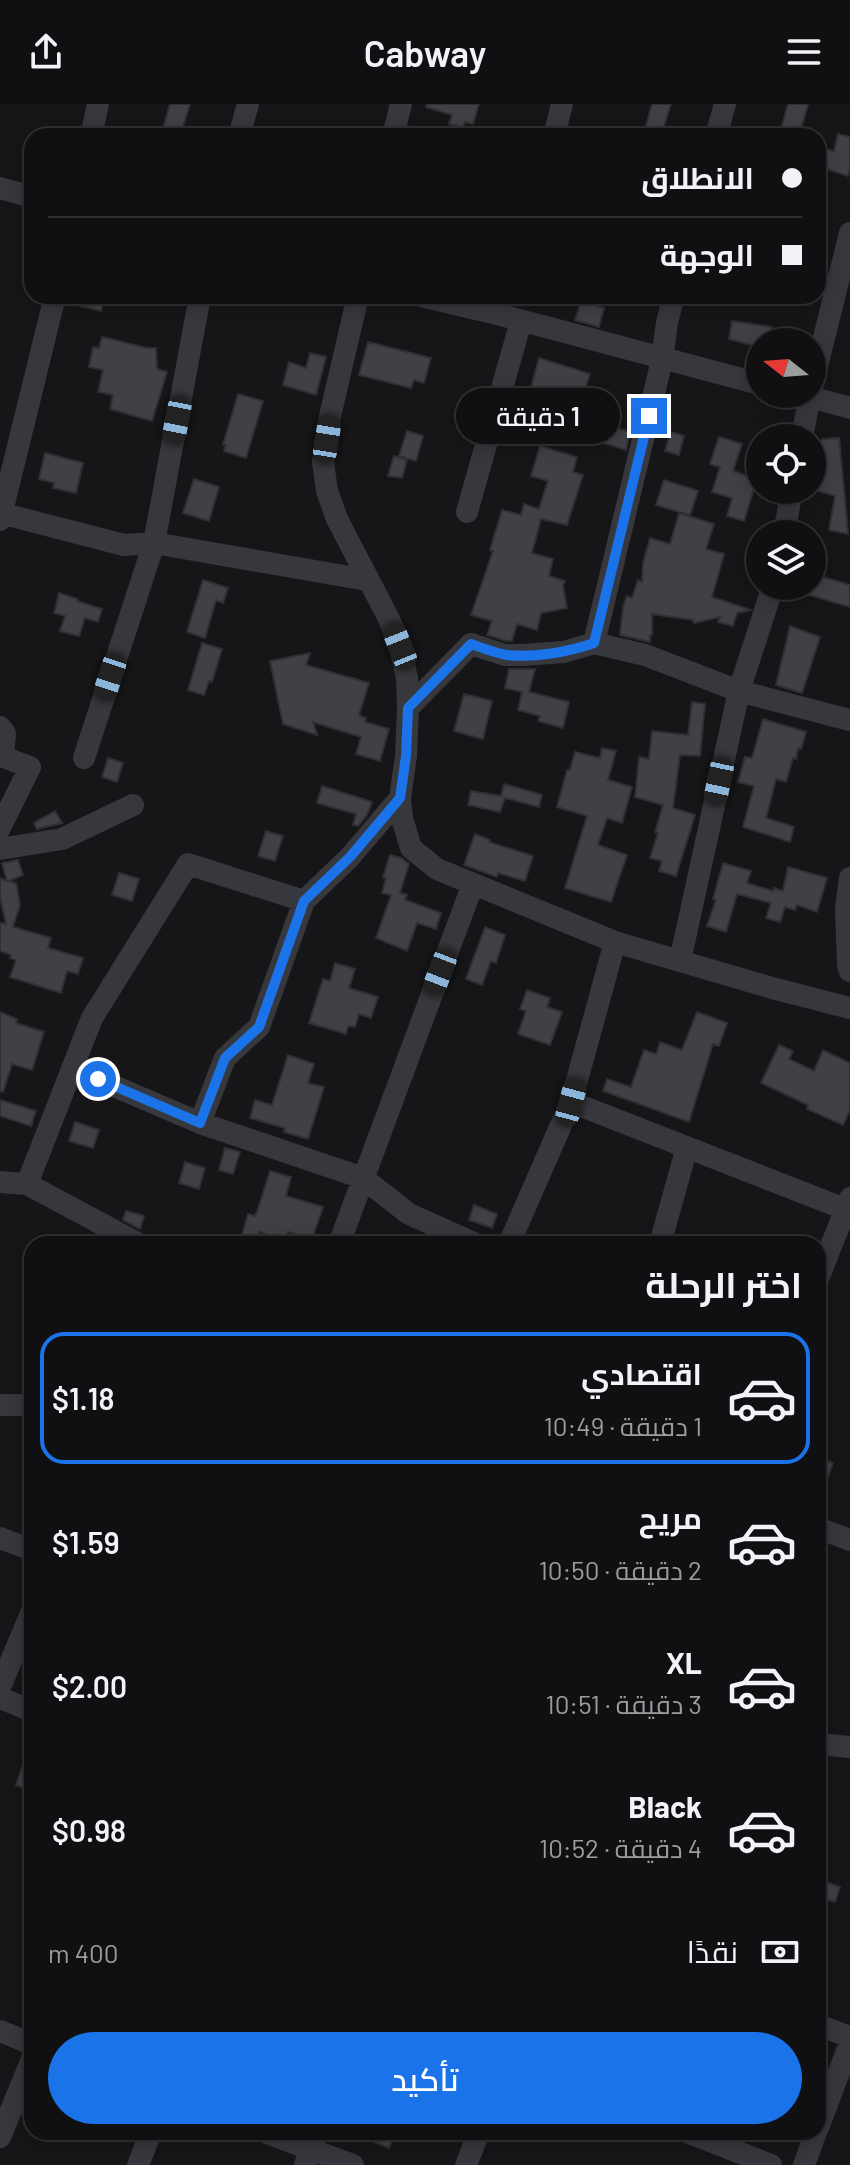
<!DOCTYPE html>
<html lang="ar">
<meta charset="utf-8">
<style>
body{margin:0;font-family:Barlow,Cairo,sans-serif;background:#19191b;color:#f1f3f6;direction:rtl;height:100vh;display:flex;flex-direction:column;font-size:30px;white-space:nowrap}
*{box-sizing:border-box;margin:0}
p{font-size:26px;color:#9c9d9f}
.icon{flex:none;width:44px;height:44px;fill:none;stroke:currentColor;stroke-width:2;stroke-linecap:round;stroke-linejoin:round}
.map{position:relative;flex:1;overflow:hidden;direction:ltr}
.drawer{position:absolute;left:24px;top:1132px;width:802px;height:904px;display:flex;flex-direction:column;background:#101012;border-radius:24px;box-shadow:0 4px 20px #0003,0 0 0 2px #303032;direction:rtl}
.drawer>*{flex:none}
.guide{position:absolute;left:24px;top:24px;width:802px;height:176px;border-radius:24px;box-shadow:0 4px 20px #0003,0 0 0 2px #303032;direction:rtl;display:grid;align-content:center;height:176px;padding:0 24px;background:#101012}
.needle{width:52px;rotate:287deg}
.buttons{position:absolute;left:746px;top:224px;display:grid;gap:16px}
.buttons a{display:grid;place-items:center;width:80px;height:80px;border-radius:50%;background:#101012;box-shadow:0 4px 20px #0003,0 0 0 2px #303032;font-size:40px}
.end{position:absolute;width:36px;height:36px;margin:-18px;border:10px solid #1a73e8;background:#fff;box-shadow:0 0 0 4px #fff}
.from{border-radius:50%}
.bubble{position:absolute;height:56px;border-radius:28px;background:#101012;box-shadow:0 4px 20px #0003,0 0 0 2px #303032;font-size:26px;font-weight:600;line-height:56px;text-align:center;direction:rtl}
.car{position:absolute;width:24px;height:48px;margin:-24px -12px;border-radius:10px;box-shadow:0 0 6px 2px #0007;background:linear-gradient(#222 24%,#8ab4d8 0 40%,#222 0 76%,#8ab4d8 0 86%,#222 0)}
.guide b{display:flex;align-items:center;gap:28px;height:76px;font-size:30px}
.guide b+b{border-top:2px solid #303032}
.guide i{width:20px;height:20px;background:#f1f3f6}
ul{padding:0;list-style:none}
li{display:flex;align-items:center;gap:24px;height:132px;margin:0 16px 12px;padding:0 8px;border:4px solid transparent;border-radius:24px}
li div{flex:1}
li b{display:block;font-size:30px}
li em{font-style:normal;font-weight:600}
li.selected{border-color:#1a73e8}
li>.icon{width:72px;height:72px;stroke-width:1.5}
h2{padding:0 24px;font-size:36px;line-height:96px}
.pay{display:flex;align-items:center;gap:20px;height:88px;padding:0 24px;font-size:30px}
.pay p{margin-inline-start:auto}
.cta{display:flex;gap:16px;margin-top:auto;padding:16px 24px}
.cta a{flex:1;height:92px;border-radius:48px;background:#1a73e8;color:#fff;font-size:32px;font-weight:600;line-height:92px;text-align:center}
header{display:flex;justify-content:space-between;align-items:center;height:104px;padding:0 24px;background:#101012;font-size:36px;font-weight:600}
.map>svg:first-child{display:block}
.building{fill:#404145;stroke:#303034;stroke-width:2}
.lines{fill:none;stroke-linecap:round;stroke-linejoin:round}
.minor{stroke:#37383d;stroke-width:22}
.route{stroke:#1a73e8;stroke-width:10}
</style>
<header><svg class="icon" aria-label="menu" viewBox="0 0 24 24"><path d="M4 6h16M4 12h16M4 18h16"/></svg>Cabway<svg class="icon" aria-label="share" viewBox="0 0 24 24"><path d="M12 15V3M7 8l5-5 5 5M5 13v7h14v-7"/></svg></header>
<div class="map">
<svg width="850" height="2061" viewBox="0 0 850 2061">
<rect width="100%" height="100%" fill="#161618"/>
<path class="building" d="M 170,0 L 190,0 L 181,29 L 163,24 Z
M 427,0 L 479,0 L 473,20 L 465,18 L 463,23 L 449,20 L 452,11 L 426,3 Z
M 652,0 L 671,0 L 661,32 L 643,32 Z
M 788,0 L 808,0 L 799,32 L 779,32 Z
M 838,30 L 850,33 L 850,64 L 848,72 L 818,62 L 818,43 L 834,47 Z
M 69,192 L 105,192 L 101,207 L 68,199 Z
M 581,197 L 604,204 L 599,223 L 575,216 Z
M 732,217 L 772,223 L 767,238 L 759,238 L 758,243 L 729,235 Z
M 102,233 L 147,244 L 156,244 L 157,265 L 167,268 L 152,317 L 110,305 L 113,291 L 98,288 L 103,266 L 89,263 L 93,243 L 99,244 Z
M 368,238 L 431,254 L 424,279 L 414,276 L 411,284 L 359,271 Z
M 310,249 L 326,253 L 316,291 L 283,281 L 289,258 L 306,264 Z
M 539,254 L 590,270 L 583,291 L 576,289 L 568,314 L 548,308 L 546,316 L 524,309 Z
M 238,290 L 263,297 L 246,354 L 224,347 L 226,341 L 223,341 Z
M 578,318 L 603,325 L 604,320 L 630,328 L 626,346 L 574,330 Z
M 407,327 L 423,332 L 416,357 L 399,352 Z
M 671,328 L 684,332 L 679,351 L 665,347 Z
M 719,333 L 742,340 L 733,367 L 757,375 L 744,417 L 727,412 L 732,394 L 712,388 L 720,363 L 710,360 Z
M 839,334 L 845,395 L 848,430 L 829,426 L 835,392 L 812,385 L 816,372 L 813,372 L 822,335 Z
M 540,342 L 577,353 L 573,368 L 583,371 L 567,421 L 541,415 L 532,449 L 553,455 L 549,472 L 565,477 L 563,482 L 567,504 L 541,509 L 537,526 L 517,520 L 512,537 L 507,537 L 487,531 L 492,517 L 471,511 L 493,447 L 490,446 L 502,406 L 521,411 L 524,400 L 539,405 L 548,377 L 531,372 Z
M 45,349 L 83,359 L 76,389 L 53,384 L 54,379 L 39,375 Z
M 394,352 L 407,356 L 402,374 L 388,372 Z
M 194,375 L 219,383 L 209,417 L 183,409 Z
M 664,376 L 698,387 L 690,411 L 656,401 Z
M 679,409 L 714,420 L 706,445 L 724,450 L 712,493 L 751,506 L 737,509 L 733,522 L 718,518 L 720,513 L 694,519 L 693,516 L 652,510 L 652,531 L 650,531 L 650,538 L 620,531 L 623,503 L 627,492 L 632,494 L 638,476 L 642,478 L 643,459 L 650,434 L 670,440 Z
M 813,470 L 850,481 L 850,503 L 806,490 L 809,482 L 812,482 Z
M 203,476 L 228,484 L 223,499 L 216,496 L 205,534 L 187,528 Z
M 59,489 L 78,495 L 77,497 L 102,505 L 98,518 L 85,514 L 79,532 L 60,527 L 65,512 L 54,509 Z
M 790,522 L 820,533 L 802,589 L 776,581 Z
M 202,539 L 222,545 L 212,578 L 209,577 L 204,591 L 188,586 Z
M 310,549 L 306,561 L 369,579 L 359,611 L 366,614 L 365,618 L 389,625 L 380,657 L 356,650 L 361,633 L 313,618 L 317,631 L 283,620 L 270,557 Z
M 509,565 L 535,565 L 529,588 L 569,598 L 563,624 L 538,617 L 540,612 L 518,606 L 522,588 L 505,584 Z
M 464,590 L 492,597 L 483,635 L 454,627 Z
M 692,598 L 705,600 L 700,652 L 680,651 L 673,704 L 695,711 L 676,772 L 659,767 L 662,757 L 650,754 L 658,729 L 655,728 L 663,701 L 635,693 L 639,653 L 649,655 L 652,627 L 688,631 Z
M 763,615 L 806,628 L 801,645 L 798,644 L 796,655 L 793,654 L 786,678 L 776,675 L 766,714 L 794,723 L 790,738 L 743,723 L 754,682 L 738,678 L 745,653 L 752,654 Z
M 602,644 L 616,647 L 608,676 L 632,683 L 622,719 L 607,714 L 598,741 L 627,751 L 611,798 L 565,784 L 587,712 L 557,703 L 567,666 L 570,666 L 575,648 L 600,654 Z
M 108,654 L 123,659 L 117,678 L 102,673 Z
M 504,680 L 542,691 L 539,703 L 505,694 L 500,708 L 468,701 L 471,687 L 501,692 Z
M 322,682 L 372,698 L 367,711 L 358,722 L 353,721 L 356,710 L 317,699 Z
M 55,707 L 62,719 L 37,725 L 34,719 Z
M 266,727 L 283,732 L 275,757 L 258,752 Z
M 475,730 L 490,736 L 489,738 L 533,752 L 525,777 L 498,769 L 497,773 L 464,761 Z
M 390,751 L 401,754 L 409,760 L 400,789 L 407,791 L 405,796 L 441,809 L 436,825 L 417,819 L 407,847 L 376,834 L 391,791 L 382,789 L 386,774 L 383,773 Z
M 18,756 L 23,771 L 9,777 L 16,779 L 20,801 L 13,823 L 51,834 L 48,844 L 83,854 L 78,870 L 67,867 L 61,889 L 10,873 L 16,856 L 10,854 L 11,851 L 0,847 L 0,819 L 6,820 L 0,793 L 0,774 L 7,777 L 2,759 Z
M 723,759 L 751,767 L 747,779 L 773,787 L 774,784 L 783,787 L 788,763 L 827,774 L 817,808 L 797,801 L 795,806 L 785,803 L 780,818 L 766,814 L 771,799 L 737,790 L 726,828 L 707,822 L 716,796 L 713,795 Z
M 119,769 L 139,775 L 132,797 L 112,791 Z
M 485,823 L 505,831 L 496,859 L 491,857 L 482,881 L 466,875 Z
M 335,859 L 355,865 L 349,884 L 378,893 L 371,914 L 359,910 L 355,923 L 348,922 L 346,930 L 309,919 L 323,875 L 330,877 Z
M 527,886 L 550,894 L 547,903 L 562,908 L 550,941 L 518,930 L 526,907 L 520,905 Z
M 0,908 L 17,915 L 16,919 L 44,928 L 32,966 L 12,960 L 3,988 L 0,987 Z
M 697,908 L 727,919 L 719,942 L 713,940 L 689,1018 L 603,987 L 607,975 L 631,983 L 644,946 L 656,950 L 660,938 L 682,946 Z
M 779,941 L 793,947 L 789,955 L 814,967 L 823,946 L 850,959 L 850,1006 L 843,1021 L 807,1005 L 808,1001 L 761,979 Z
M 288,951 L 314,960 L 308,979 L 324,983 L 308,1035 L 284,1028 L 285,1024 L 250,1014 L 255,996 L 272,1001 Z
M 0,996 L 36,1007 L 31,1022 L 0,1012 Z
M 75,1018 L 99,1026 L 93,1044 L 69,1037 Z
M 225,1044 L 240,1048 L 233,1070 L 219,1066 Z
M 185,1058 L 205,1064 L 199,1085 L 179,1079 Z
M 270,1067 L 291,1073 L 286,1092 L 323,1103 L 312,1135 L 288,1128 L 286,1136 L 259,1128 L 256,1139 L 241,1134 L 248,1110 L 255,1112 L 258,1105 Z
M 474,1101 L 497,1110 L 492,1124 L 469,1116 Z
M 126,1107 L 144,1112 L 140,1125 L 123,1116 Z
M 818,1353 L 833,1359 L 820,1395 L 818,1395 Z
M 30,1640 L 32,1640 L 32,1687 L 16,1681 Z
M 825,1778 L 840,1783 L 835,1798 L 820,1793 Z
M 350,2028 L 396,2028 L 389,2044 Z"/>
<g class="lines">
<path class="minor" d="M 91,32 L 98,0
M 239,32 L 248,0
M 393,32 L 401,0
M 554,32 L 562,0
M 716,32 L 725,0
M 0,84 L 32,93
M 358,192 L 330,312 L 323,358 L 327,387 L 337,415 L 389,515 L 400,542 L 407,574 L 408,604 L 406,652 L 400,694 L 402,714 L 411,744 L 437,765 L 615,838 L 772,884 L 850,904
M 421,192 L 497,210 L 760,280
M 812,282 L 850,129
M 800,290 L 850,304
M 802,334 L 810,290
M 467,408 L 521,217
M 0,409 L 124,441 L 154,439 L 367,476
M 0,416 L 55,192
M 784,430 L 792,386
M 594,539 L 662,256 L 667,218 L 674,192
M 408,604 L 471,540 L 505,551 L 522,551 L 564,548 L 594,539 L 645,551 L 739,587 L 850,616
M 0,623 L 5,629 L 3,653 L 30,663 L 0,724
M 84,654 L 154,439 L 200,192
M 0,745 L 62,735 L 133,701
M 850,774 L 846,805 L 848,861 L 850,867
M 680,857 L 739,587 L 773,482
M 72,964 L 200,1019 L 363,1074 L 409,1110 L 476,1140
M 571,998 L 850,1107
M 200,1019 L 225,954 L 259,923 L 304,797
M 0,1078 L 27,1080 L 139,1140
M 27,1080 L 92,914 L 188,760 L 304,797 L 350,753 L 400,694
M 339,1140 L 473,780
M 509,1140 L 571,998 L 615,838
M 660,1140 L 687,1043
M 818,1175 L 850,1094
M 0,1301 L 32,1301
M 818,1424 L 850,1436
M 0,1434 L 32,1446
M 0,1583 L 32,1507
M 0,1594 L 32,1607
M 818,1640 L 850,1643
M 818,1921 L 850,1933
M 0,1927 L 32,1940
M 818,2024 L 850,1939
M 264,2028 L 353,2061
M 687,2028 L 771,2061
M 0,2033 L 32,1955
M 138,2061 L 151,2028
M 305,2061 L 317,2028
M 466,2061 L 479,2028
M 804,2061 L 816,2028"/>
</g>
<g class="lines">
<path class="route" d="M 98,975 L 200,1019 L 225,954 L 259,923 L 304,797 L 350,753 L 400,694 L 406,652 L 408,604 L 471,540 C 482,544 495,549 507,551 C 535,554 568,548 594,539 L 649,312"/>
</g>
</svg>
<div class="buttons">
<a><svg class="needle" viewBox="-14 -14 28 28"><path d="M0-13l5 13h-10z" fill="#e53935"/><path d="M0 13l5-13h-10z" fill="#9c9d9f"/></svg></a>
<a><svg class="icon" aria-label="locate" viewBox="0 0 24 24"><circle cx="12" cy="12" r="6"/><path d="M12 2v4M12 18v4M2 12h4M18 12h4"/></svg></a>
<a><svg class="icon" aria-label="layers" viewBox="0 0 24 24"><path d="M12 4l9 5-9 5-9-5zM3 14l9 5 9-5"/></svg></a>
</div>
<i class="end from" style="left:98px;top:975px"></i>
<i class="end" style="left:649px;top:312px"></i>
<div class="bubble" style="left:456px;top:284px;width:164px">1 دقيقة</div>
<i class="car" style="left:177px;top:316px;rotate:191deg"></i>
<i class="car" style="left:327px;top:335px;rotate:9deg"></i>
<i class="car" style="left:400px;top:542px;rotate:338deg"></i>
<i class="car" style="left:110px;top:573px;rotate:198deg"></i>
<i class="car" style="left:719px;top:677px;rotate:192deg"></i>
<i class="car" style="left:440px;top:868px;rotate:201deg"></i>
<i class="car" style="left:571px;top:998px;rotate:15deg"></i>
<div class="guide">
<b><i class="from"></i>الانطلاق</b>
<b><i></i>الوجهة</b>
</div>
<section class="drawer">
<h2>اختر الرحلة</h2>
<ul>
<li class="selected"><svg class="icon" aria-label="car" viewBox="0 0 24 24"><path d="M5 17H2v-5l4-1 3-4h7l3 4 3 1v5h-3M9 17h6M6 11h13"/><circle cx="7" cy="17" r="2"/><circle cx="17" cy="17" r="2"/></svg><div><b>اقتصادي</b><p>1 دقيقة · 10:49</p></div><em>$1.18</em></li>
<li><svg class="icon" aria-label="car" viewBox="0 0 24 24"><path d="M5 17H2v-5l4-1 3-4h7l3 4 3 1v5h-3M9 17h6M6 11h13"/><circle cx="7" cy="17" r="2"/><circle cx="17" cy="17" r="2"/></svg><div><b>مريح</b><p>2 دقيقة · 10:50</p></div><em>$1.59</em></li>
<li><svg class="icon" aria-label="car" viewBox="0 0 24 24"><path d="M5 17H2v-5l4-1 3-4h7l3 4 3 1v5h-3M9 17h6M6 11h13"/><circle cx="7" cy="17" r="2"/><circle cx="17" cy="17" r="2"/></svg><div><b>XL</b><p>3 دقيقة · 10:51</p></div><em>$2.00</em></li>
<li><svg class="icon" aria-label="car" viewBox="0 0 24 24"><path d="M5 17H2v-5l4-1 3-4h7l3 4 3 1v5h-3M9 17h6M6 11h13"/><circle cx="7" cy="17" r="2"/><circle cx="17" cy="17" r="2"/></svg><div><b>Black</b><p>4 دقيقة · 10:52</p></div><em>$0.98</em></li>
</ul>
<div class="pay"><svg class="icon" aria-label="cash" viewBox="0 0 24 24"><path d="M3 7h18v10H3z"/><circle cx="12" cy="12" r="2"/></svg>نقدًا<p>400 m</p></div>
<div class="cta"><a>تأكيد</a></div>
</section>
</div>
